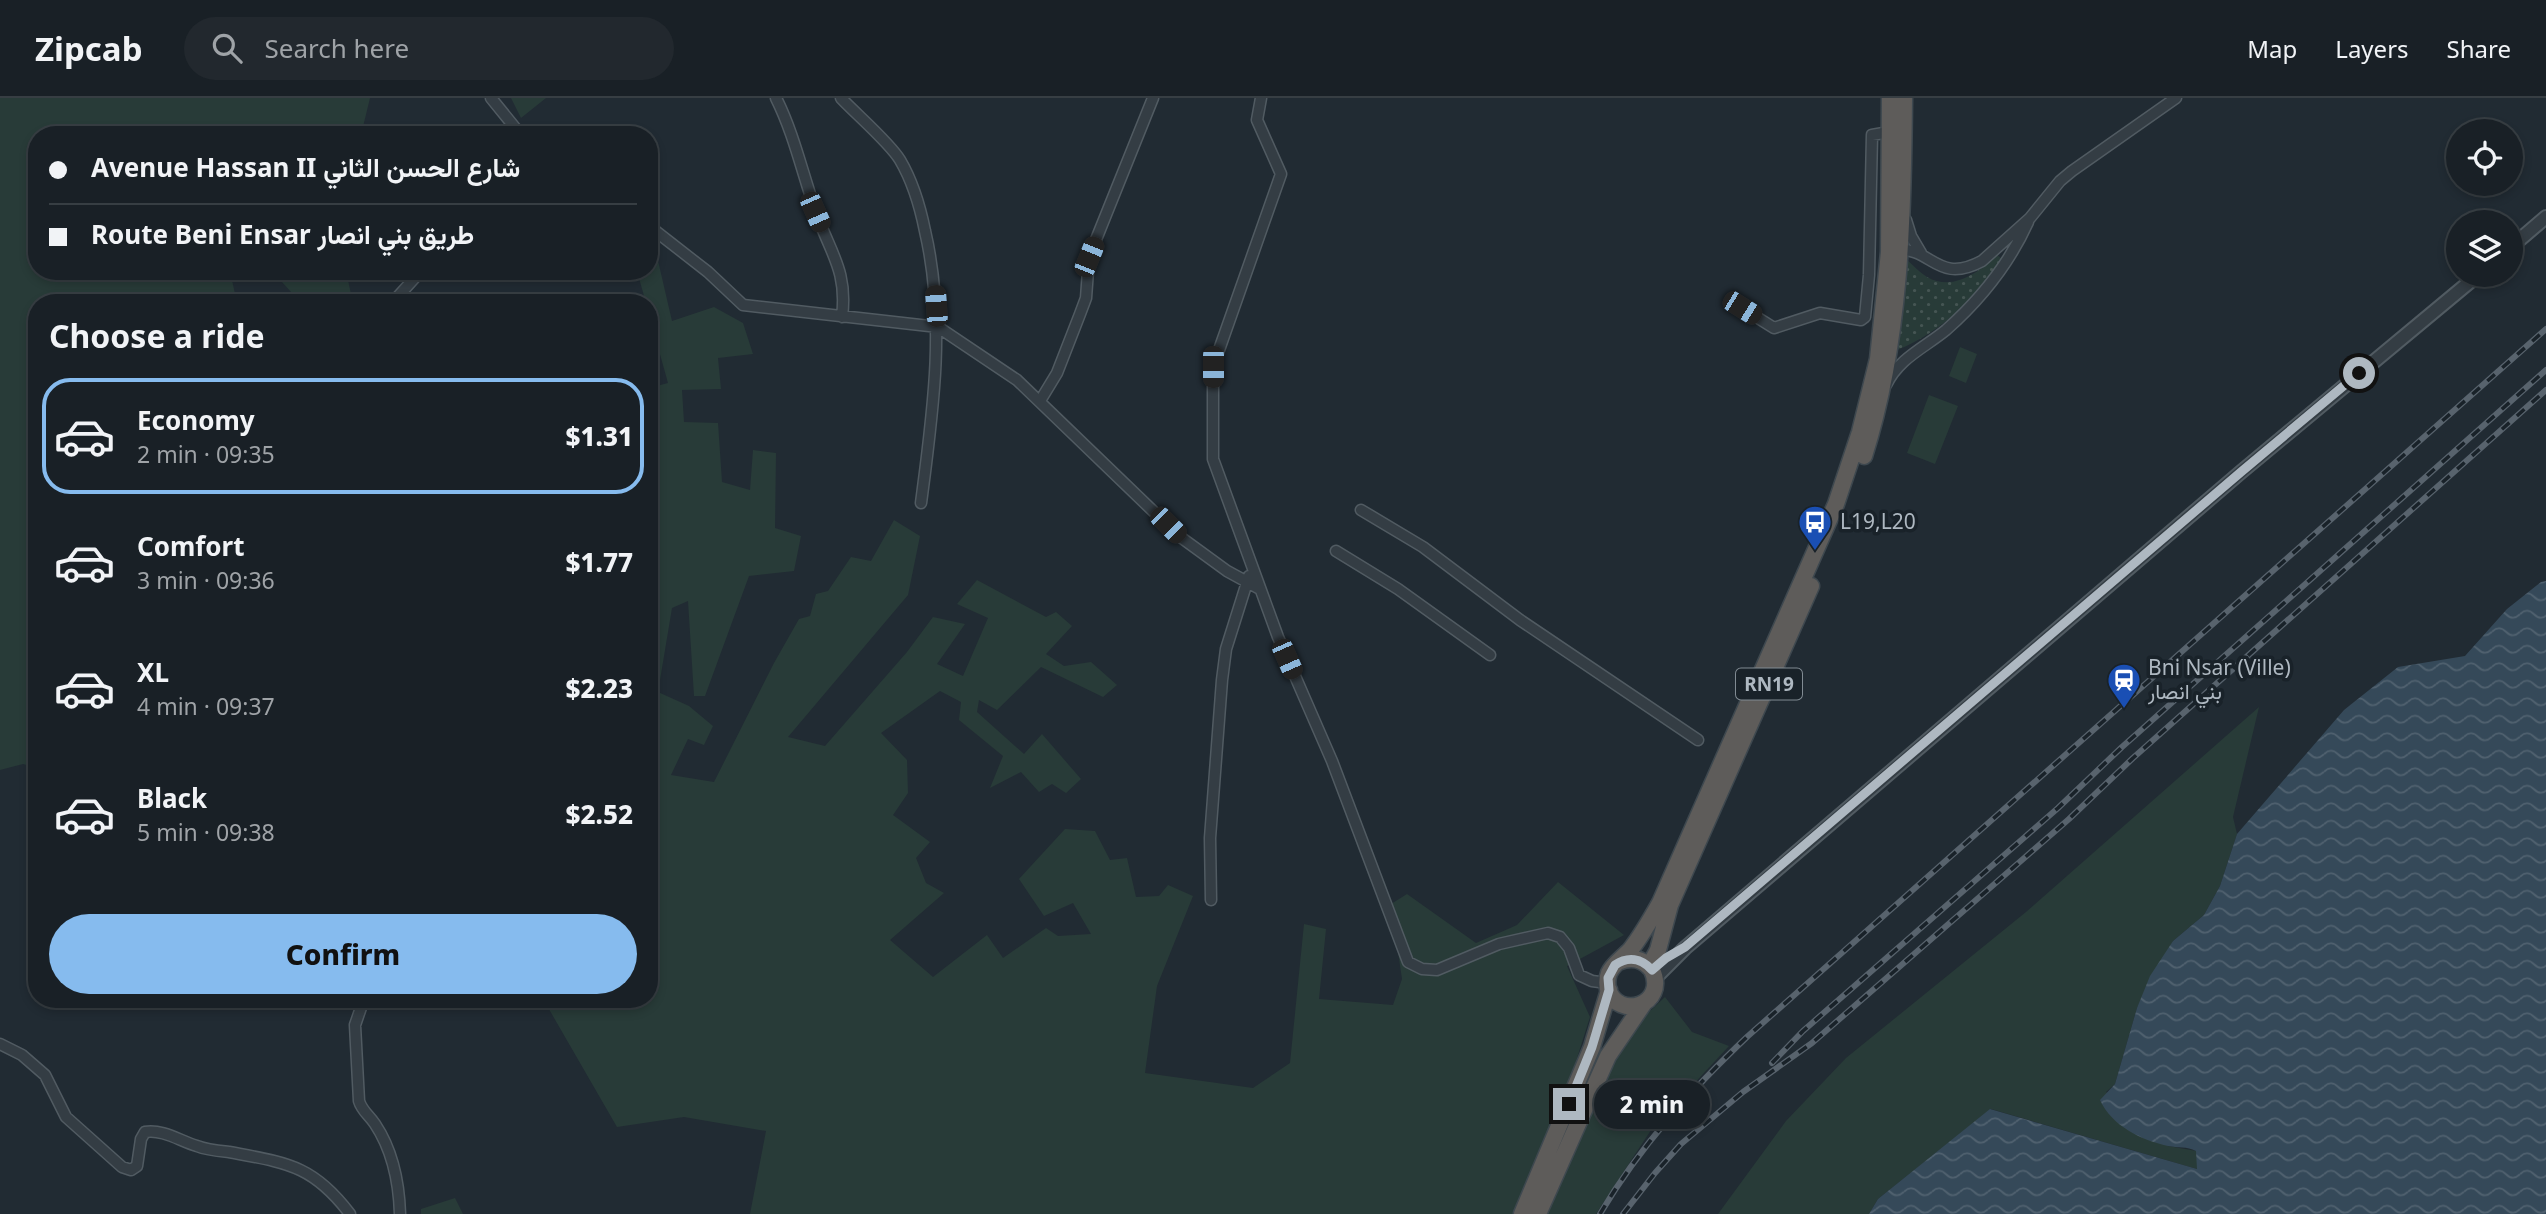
<!DOCTYPE html>
<meta charset="utf-8">
<style>
body{margin:0;font-family:"Noto Sans",Vazirmatn,sans-serif;background:#22282e;color:#f1f3f6;height:100vh;display:flex;flex-direction:column;font-size:26px;white-space:nowrap}
*{box-sizing:border-box;margin:0}
p{font-size:23px;color:#9fa3a7}
.icon{flex:none;width:38px;height:38px;fill:none;stroke:currentColor;stroke-width:2;stroke-linecap:round;stroke-linejoin:round}
.map{position:relative;flex:1;overflow:hidden}
.sheet{position:absolute;left:28px;top:196px;width:630px;height:714px;display:flex;flex-direction:column;background:#192026;border-radius:28px;box-shadow:0 4px 10px #0003,0 0 0 2px #373e43}
.sheet>*{flex:none}
.banner{position:absolute;left:28px;top:28px;width:630px;height:154px;border-radius:28px;box-shadow:0 4px 10px #0003,0 0 0 2px #373e43;display:grid;align-content:center;height:154px;padding:0 21px;background:#192026}
.controls{position:absolute;left:2446px;top:21px;display:grid;gap:14px}
.controls a{display:grid;place-items:center;width:77px;height:77px;border-radius:50%;background:#192026;box-shadow:0 4px 10px #0003,0 0 0 2px #373e43;font-size:35px}
.end{position:absolute;width:32px;height:32px;margin:-16px;border:9px solid #aeb8c1;background:#111;box-shadow:0 0 0 4px #111}
.from{border-radius:50%}
.bubble{position:absolute;height:49px;border-radius:24px;background:#192026;box-shadow:0 4px 10px #0003,0 0 0 2px #373e43;font-size:23px;font-weight:800;line-height:49px;text-align:center}
.car{position:absolute;width:21px;height:42px;margin:-21px -10px;border-radius:9px;box-shadow:0 0 5px 2px #0007;background:linear-gradient(#222 24%,#8ab4d8 0 40%,#222 0 76%,#8ab4d8 0 86%,#222 0)}
.banner b{display:flex;align-items:center;gap:24px;height:66px;font-size:26px}
.banner b+b{border-top:2px solid #373e43}
.banner i{width:18px;height:18px;background:#f1f3f6}
ul{padding:0;list-style:none}
li{display:flex;align-items:center;gap:21px;height:116px;margin:0 14px 10px;padding:0 7px;border:4px solid transparent;border-radius:28px}
li div{flex:1}
li b{display:block;font-size:26px}
li em{font-style:normal;font-weight:800}
li.current{border-color:#86bbee}
li>.icon{width:63px;height:63px;stroke-width:1.5}
h2{padding:0 21px;font-size:32px;line-height:84px}
.action{display:flex;gap:14px;margin-top:auto;padding:14px 21px}
.action a{flex:1;height:80px;border-radius:42px;background:#86bbee;color:#111;font-size:28px;font-weight:800;line-height:80px;text-align:center}
header{display:flex;align-items:center;gap:42px;box-sizing:border-box;height:98px;padding:0 35px;background:#192026;border-bottom:2px solid #373e43}
header strong{font-size:33px}
nav{display:flex;gap:38px;margin-inline-start:auto;font-size:24px}
.search{width:490px;height:63px;background:#22282e;display:flex;align-items:center;gap:18px;box-sizing:border-box;padding:0 24px;border-radius:38px;color:#9fa3a7;font-size:26px}
.map>svg:first-child{display:block}
.grass{fill:#283b38}
.park{fill:url(#park-dots)}
.water{fill:url(#water-waves)}
.lines{fill:none;stroke-linecap:round;stroke-linejoin:round}
.minor-casing{stroke:#515b62;stroke-width:13}
.tertiary-casing{stroke:#515b62;stroke-width:16}
.trunk-casing{stroke:#3e484f;stroke-width:19}
.minor{stroke:#343d44;stroke-width:10}
.tertiary{stroke:#343d44;stroke-width:12}
.trunk{stroke:#5e5c5a;stroke-width:16}
.rail-casing{stroke:#58636d;stroke-width:6}
.rail{stroke:#192229;stroke-width:3.5;stroke-dasharray:10;stroke-linecap:butt}
.route{stroke:#aeb8c1;stroke-width:9}
.labels{text-anchor:middle;stroke-width:7;stroke-linejoin:round;paint-order:stroke}
.shield{fill:#192229;stroke:#818b93;stroke-width:2}
.shield-label{font-size:19px;font-weight:bold;fill:#aeb8c1}
.poi-label{font-size:21px;fill:#aeb8c1;stroke:#192229;text-anchor:start}
</style>
<header>
<strong>Zipcab</strong>
<div class="search"><svg class="icon" aria-label="search" viewBox="0 0 24 24"><circle cx="10" cy="10" r="6"/><path d="M15 15l6 6"/></svg>Search here</div>
<nav><a>Map</a><a>Layers</a><a>Share</a></nav>
</header>
<div class="map">
<svg width="2546" height="1116" viewBox="0 0 2546 1116">
<defs>
<pattern id="park-dots" width="8" height="8" patternUnits="userSpaceOnUse" patternTransform="scale(1.75)"><rect width="8" height="8" fill="#283b38"/><path d="M2 2h.1M6 6h.1" fill="none" stroke="#455553" stroke-width="1.8" stroke-linecap="round"/></pattern>
<pattern id="water-waves" width="16" height="10" patternUnits="userSpaceOnUse" patternTransform="scale(1.75)"><rect width="16" height="10" fill="#354959"/><path d="M0 5q4-4 8 0t8 0" fill="none" stroke="#50616f"/></pattern>
</defs>
<rect width="100%" height="100%" fill="#212b33"/>
<path class="grass" d="M 0,0 L 370,0 L 361,37 L 37,37 L 37,173 L 230,173 L 237,205 L 37,205 L 37,670 L 23,666 L 0,672 Z
M 511,0 L 546,0 L 521,20 Z
M 649,151 L 656,154 L 672,223 L 714,209 L 743,225 L 753,256 L 718,260 L 721,291 L 682,292 L 684,324 L 718,325 L 722,384 L 750,392 L 753,352 L 776,355 L 775,430 L 801,438 L 794,473 L 749,478 L 705,598 L 694,598 L 688,503 L 672,510 L 658,594 L 689,608 L 713,628 L 704,647 L 688,641 L 671,677 L 714,684 L 774,565 L 799,521 L 810,518 L 816,496 L 828,493 L 851,459 L 871,463 L 894,422 L 920,438 L 908,497 L 788,639 L 825,648 L 907,554 L 933,519 L 965,526 L 937,566 L 963,578 L 988,520 L 957,506 L 977,482 L 1046,519 L 1056,514 L 1072,528 L 1046,556 L 1064,568 L 1091,564 L 1117,587 L 1103,599 L 1041,569 L 997,612 L 979,602 L 977,614 L 1024,656 L 1042,636 L 1081,681 L 1066,695 L 1052,686 L 1039,694 L 1021,674 L 990,690 L 1003,658 L 959,622 L 961,604 L 940,593 L 881,635 L 907,662 L 908,695 L 893,717 L 930,744 L 916,760 L 926,785 L 944,795 L 890,842 L 933,879 L 987,837 L 1003,860 L 1046,830 L 1058,838 L 1091,836 L 1073,805 L 1044,818 L 1019,781 L 1065,731 L 1095,733 L 1110,762 L 1127,760 L 1136,799 L 1159,798 L 1168,787 L 1193,798 L 1157,888 L 1145,975 L 1253,990 L 1290,965 L 1304,826 L 1326,831 L 1319,901 L 1393,907 L 1402,881 L 1391,806 L 1407,796 L 1476,845 L 1517,827 L 1558,784 L 1624,837 L 1567,868 L 1590,919 L 1567,992 L 1514,1116 L 750,1116 L 766,1033 L 684,1019 L 617,1029 L 546,906 L 554,901 L 649,901 L 649,290 L 668,285 L 649,217 L 649,205 L 646,205 L 637,173 L 649,173 Z
M 272,173 L 346,173 L 351,196 L 328,205 L 301,205 Z
M 1960,249 L 1977,256 L 1966,285 L 1949,278 Z
M 1929,297 L 1958,308 L 1935,366 L 1907,355 Z
M 2259,609 L 2233,719 L 2237,736 L 2220,788 L 2204,817 L 2173,843 L 2137,910 L 2115,986 L 2106,994 L 2168,1048 L 2197,1053 L 2197,1071 L 1991,1011 L 1878,1101 L 1869,1116 L 1718,1116 L 1786,1023 L 1846,960 L 2026,814 Z
M 1665,899 L 1692,934 L 1729,948 L 1651,1032 L 1596,1116 L 1542,1116 L 1594,993 L 1637,925 Z
M 455,1100 L 463,1116 L 421,1116 L 421,1111 Z"/>
<path class="park" d="M 1997,157 L 2002,161 C 1970,202 1946,232 1897,252 L 1906,161 C 1913,167 1919,174 1927,179 C 1953,194 1979,174 1997,157 Z"/>
<path class="water" d="M 2546,483 L 2546,1116 L 1869,1116 L 1878,1101 L 1990,1011 L 2197,1071 L 2196,1053 C 2187,1048 2178,1050 2168,1048 C 2141,1042 2112,1028 2100,1002 L 2115,986 L 2137,910 L 2150,878 L 2173,843 L 2204,817 L 2220,788 L 2237,736 L 2344,612 L 2398,569 L 2465,558 L 2507,511 L 2541,484 Z"/>
<g class="lines">
<defs>
<path id="minor" d="M 491,0 L 521,37
M 776,0 C 794,36 802,74 815,111 C 829,154 848,171 842,219
M 841,0 C 856,16 890,45 900,62 C 913,84 920,108 925,133 C 946,223 933,314 921,405
M 1261,0 L 1257,22 L 1281,76 L 1213,269 L 1213,361 L 1278,539 L 1332,663 L 1408,864 L 1422,871 L 1437,872 L 1499,846 L 1548,835 L 1560,839 L 1569,850 L 1579,877 L 1592,883 L 1607,885
M 1906,122 L 1911,138 L 1921,155
M 649,128 L 708,174 L 743,207 L 938,229 L 1017,282 L 1179,438 L 1227,473 L 1260,491
M 1897,152 C 1932,149 1937,187 1982,163 L 2030,120 L 2060,83 L 2072,73 L 2176,0
M 392,205 L 421,173
M 1742,210 L 1774,230 L 1820,215 L 1861,222 L 1865,219 L 1869,177 L 1872,37 L 1889,34
M 1886,287 C 1899,260 1924,250 1946,232 C 1981,201 2009,166 2028,124
M 1040,303 L 1057,275 L 1080,216 L 1086,200 L 1089,159 L 1153,0
M 1361,412 L 1423,449 L 1520,522 L 1698,642
M 1336,453 L 1398,491 L 1490,557
M 1211,802 L 1210,740 L 1222,582 L 1226,551 L 1249,478
M 364,901 L 355,927 L 359,1003 C 362,1013 369,1017 375,1026 C 393,1053 399,1083 400,1116
M 0,946 L 22,957 L 45,977 L 66,1019 L 122,1069 L 131,1072 L 137,1068 L 141,1041 L 145,1034 C 163,1031 180,1043 197,1048 C 207,1052 219,1053 229,1054 C 287,1065 313,1067 350,1116"/>
<path id="tertiary" d="M 2511,149 L 2546,119
M 1655,880 L 1685,850 L 2241,374 L 2478,177"/>
<path id="trunk" d="M 1864,358 C 1901,242 1903,121 1904,0
M 1618,864 C 1632,858 1643,861 1652,872 C 1668,907 1618,923 1608,891 C 1607,886 1607,880 1609,875 C 1613,866 1624,859 1631,851 C 1642,837 1651,821 1660,805 L 1836,406 L 1860,334 L 1878,261 L 1889,154 L 1890,0
M 1649,869 L 1658,852 L 1670,807 L 1811,488
M 1522,1116 L 1592,949 L 1609,892
M 1538,1116 L 1608,958 L 1644,905"/>
</defs>
<use href="#minor" class="minor-casing"/>
<use href="#tertiary" class="tertiary-casing"/>
<use href="#trunk" class="trunk-casing"/>
<use href="#minor" class="minor"/>
<use href="#tertiary" class="tertiary"/>
<use href="#trunk" class="trunk"/>
<defs>
<path id="rail" d="M 1772,965 L 1803,933 L 2058,710 L 2122,649 L 2546,272
M 1600,1116 C 1640,1048 1691,992 1748,938 L 2546,231
M 1623,1116 L 1655,1075 L 1681,1046 L 1743,994 L 1812,945 L 2069,721 L 2133,660 L 2546,292"/>
</defs>
<use href="#rail" class="rail-casing"/>
<use href="#rail" class="rail"/>
</g>
<g class="lines">
<path class="route" d="M 1569,1006 L 1592,949 L 1609,892 L 1608,880 L 1615,867 C 1628,858 1641,860 1652,872 L 1666,860 L 1685,849 L 2241,374 L 2359,275"/>
</g>
<defs>
<symbol id="bus-pin" viewBox="-11 -11 22 30"><path d="M0 17L-7.5 6A9.5 9.5 0 1 1 7.5 6Z" fill="#1a4fb4" stroke="#192229"/><path d="M-5-6H5V4H4V6H2V4H-2V6H-4V4H-5ZM-3.5-4V0h7V-4ZM-3.5 1.2v1.5H-2V1.2ZM2 1.2v1.5H3.5V1.2Z" fill="#fff"/></symbol>
<symbol id="station-pin" viewBox="-11 -11 22 30"><path d="M0 17L-7.5 6A9.5 9.5 0 1 1 7.5 6Z" fill="#1a4fb4" stroke="#192229"/><path d="M-3-6H3Q5-6 5-4V2Q5 4 3 4L4.5 6H3L1.5 4h-3L-3 6H-4.5L-3 4Q-5 4-5 2V-4Q-5-6-3-6ZM-3.5-4v3h7v-3ZM-3.5 1v1.5H-2V1ZM2 1v1.5H3.5V1Z" fill="#fff"/></symbol>
</defs>
<g fill-rule="evenodd">
<use href="#bus-pin" x="1796" y="405" width="38" height="52"/>
<use href="#station-pin" x="2105" y="563" width="38" height="52"/>
</g>
<g class="labels">
<rect class="shield" x="1736" y="570.5" width="66" height="31" rx="5"/>
<g class="shield-label">
<text x="1769" y="593">RN19</text>
</g>
<g class="poi-label">
<text x="1840" y="431">L19,L20</text>
<text x="2148" y="577">Bni Nsar (Ville)<tspan x="2148" dy="24">بني انصار</tspan></text>
</g>
</g>
</svg>
<div class="controls">
<a><svg class="icon" aria-label="locate" viewBox="0 0 24 24"><circle cx="12" cy="12" r="6"/><path d="M12 2v4M12 18v4M2 12h4M18 12h4"/></svg></a>
<a><svg class="icon" aria-label="layers" viewBox="0 0 24 24"><path d="M12 4l9 5-9 5-9-5zM3 14l9 5 9-5"/></svg></a>
</div>
<i class="end from" style="left:2359px;top:275px"></i>
<i class="end" style="left:1569px;top:1006px"></i>
<div class="bubble" style="left:1594px;top:982px;width:116px">2 min</div>
<i class="car" style="left:815px;top:114px;rotate:156deg"></i>
<i class="car" style="left:1089px;top:159px;rotate:22deg"></i>
<i class="car" style="left:936px;top:208px;rotate:356deg"></i>
<i class="car" style="left:1742px;top:210px;rotate:122deg"></i>
<i class="car" style="left:1213px;top:269px;rotate:180deg"></i>
<i class="car" style="left:1168px;top:427px;rotate:135deg"></i>
<i class="car" style="left:1287px;top:561px;rotate:156deg"></i>
<div class="banner">
<b><i class="from"></i>Avenue Hassan II شارع الحسن الثاني</b>
<b><i></i>Route Beni Ensar طريق بني انصار</b>
</div>
<section class="sheet">
<h2>Choose a ride</h2>
<ul>
<li class="current"><svg class="icon" aria-label="car" viewBox="0 0 24 24"><path d="M5 17H2v-5l4-1 3-4h7l3 4 3 1v5h-3M9 17h6M6 11h13"/><circle cx="7" cy="17" r="2"/><circle cx="17" cy="17" r="2"/></svg><div><b>Economy</b><p>2 min · 09:35</p></div><em>$1.31</em></li>
<li><svg class="icon" aria-label="car" viewBox="0 0 24 24"><path d="M5 17H2v-5l4-1 3-4h7l3 4 3 1v5h-3M9 17h6M6 11h13"/><circle cx="7" cy="17" r="2"/><circle cx="17" cy="17" r="2"/></svg><div><b>Comfort</b><p>3 min · 09:36</p></div><em>$1.77</em></li>
<li><svg class="icon" aria-label="car" viewBox="0 0 24 24"><path d="M5 17H2v-5l4-1 3-4h7l3 4 3 1v5h-3M9 17h6M6 11h13"/><circle cx="7" cy="17" r="2"/><circle cx="17" cy="17" r="2"/></svg><div><b>XL</b><p>4 min · 09:37</p></div><em>$2.23</em></li>
<li><svg class="icon" aria-label="car" viewBox="0 0 24 24"><path d="M5 17H2v-5l4-1 3-4h7l3 4 3 1v5h-3M9 17h6M6 11h13"/><circle cx="7" cy="17" r="2"/><circle cx="17" cy="17" r="2"/></svg><div><b>Black</b><p>5 min · 09:38</p></div><em>$2.52</em></li>
</ul>
<div class="action"><a>Confirm</a></div>
</section>
</div>
